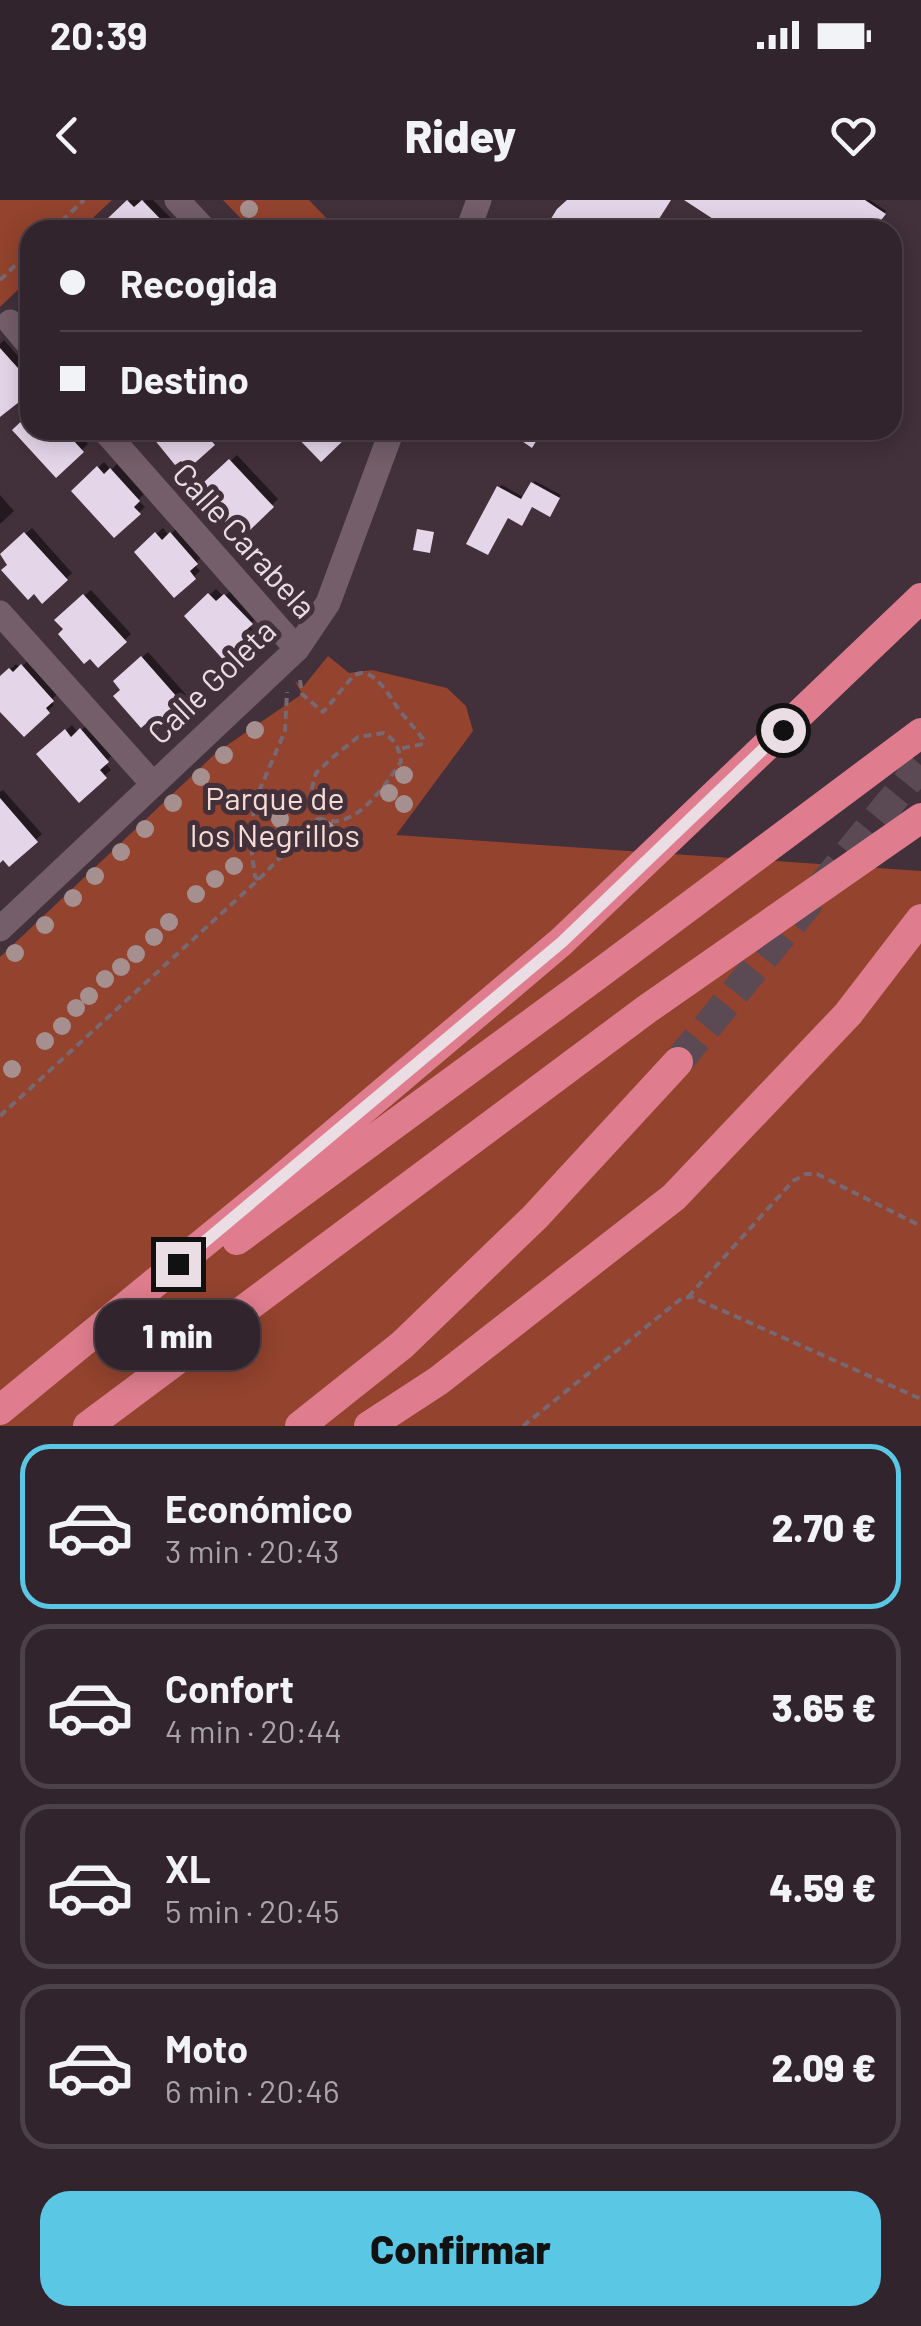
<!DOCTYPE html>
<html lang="es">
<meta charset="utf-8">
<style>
body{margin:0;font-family:Barlow,sans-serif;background:#3a2c34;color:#f1f3f6;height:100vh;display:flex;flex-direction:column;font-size:38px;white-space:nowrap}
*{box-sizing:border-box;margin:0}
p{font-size:32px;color:#a8a4a9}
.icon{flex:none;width:55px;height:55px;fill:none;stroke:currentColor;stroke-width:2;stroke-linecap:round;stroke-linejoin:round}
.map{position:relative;height:1226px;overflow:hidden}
.details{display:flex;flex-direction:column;background:#32242c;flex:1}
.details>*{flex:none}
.hud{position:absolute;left:20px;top:20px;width:882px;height:220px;border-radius:30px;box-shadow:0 5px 25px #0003,0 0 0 2px #4d4148;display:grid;align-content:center;height:220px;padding:0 40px;background:#32242c}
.end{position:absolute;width:45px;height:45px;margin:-22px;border:12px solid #eadde4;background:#111;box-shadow:0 0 0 5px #111}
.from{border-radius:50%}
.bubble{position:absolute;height:70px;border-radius:30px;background:#32242c;box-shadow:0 5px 25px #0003,0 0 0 2px #4d4148;font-size:32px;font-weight:800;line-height:70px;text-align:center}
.hud b{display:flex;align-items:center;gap:35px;height:95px;font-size:38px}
.hud b+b{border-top:2px solid #4d4148}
.hud i{width:25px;height:25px;background:#f1f3f6}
ul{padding:18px 0 0;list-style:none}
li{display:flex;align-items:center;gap:30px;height:165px;margin:0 20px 15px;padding:0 20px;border:5px solid #4d4148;border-radius:30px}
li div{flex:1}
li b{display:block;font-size:38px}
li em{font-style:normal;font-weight:800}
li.selected{border-color:#5ac8e5}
li>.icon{width:90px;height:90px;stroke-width:1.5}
.primary-button{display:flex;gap:20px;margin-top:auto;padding:20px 40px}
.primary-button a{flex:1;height:115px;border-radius:30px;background:#5ac8e5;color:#111;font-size:40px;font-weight:800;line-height:115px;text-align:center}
.status{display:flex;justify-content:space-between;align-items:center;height:70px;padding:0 50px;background:#32242c;direction:ltr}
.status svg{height:28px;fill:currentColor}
header{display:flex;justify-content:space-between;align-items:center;height:130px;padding:0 40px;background:#32242c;font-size:45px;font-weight:800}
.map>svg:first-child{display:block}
.green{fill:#93432e}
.shadow{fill:#0007}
.building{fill:#e5d5e9}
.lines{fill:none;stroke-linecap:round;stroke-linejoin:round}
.highway-tunnel{stroke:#5b4a54;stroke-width:30;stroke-dasharray:30 15;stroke-linecap:butt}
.path{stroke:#786871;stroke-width:4;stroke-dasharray:8 5;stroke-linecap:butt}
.street{stroke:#735e6a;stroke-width:25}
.highway{stroke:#df7d8e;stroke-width:30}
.tree{fill:#a58f8f}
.route{stroke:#eadde4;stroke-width:12}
.labels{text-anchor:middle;stroke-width:10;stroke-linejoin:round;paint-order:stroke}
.street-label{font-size:32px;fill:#eadde4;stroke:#42303a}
.park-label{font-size:32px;fill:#f6dcd5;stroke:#42303a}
</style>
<div class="status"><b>20:39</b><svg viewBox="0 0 49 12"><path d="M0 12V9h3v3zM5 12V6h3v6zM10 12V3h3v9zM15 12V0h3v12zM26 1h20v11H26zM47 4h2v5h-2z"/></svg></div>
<header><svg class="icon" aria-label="back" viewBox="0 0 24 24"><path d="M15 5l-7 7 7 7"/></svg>Ridey<svg class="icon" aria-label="heart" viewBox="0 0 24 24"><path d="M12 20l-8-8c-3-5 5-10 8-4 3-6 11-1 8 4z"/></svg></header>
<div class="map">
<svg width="921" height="1226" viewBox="0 0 921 1226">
<rect width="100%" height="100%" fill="#42303a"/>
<path class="green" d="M 0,0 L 112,0 L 80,30 L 30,30 L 30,78 L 0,107 Z
M 223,0 L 309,0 L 338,30 L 252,30 Z
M 328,456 L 349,473 L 372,470 L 447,488 L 466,506 L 473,531 L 396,635 L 921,671 L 921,1226 L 0,1226 L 0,757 L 217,552 L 302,494 L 295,481 L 303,487 Z"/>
<path class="shadow" d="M 130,0 L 139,0 L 142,3 L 145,0 L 153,0 L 176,23 L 169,30 L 119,30 L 110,20 Z
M 689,0 L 870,0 L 886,11 L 870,30 L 735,30 Z
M 4,140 L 30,170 L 23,177 L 30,185 L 30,189 L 0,214 L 0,144 Z
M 30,216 L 30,230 L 83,230 L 78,234 L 88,244 L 56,274 L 15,230 Z
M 155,230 L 212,230 L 219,237 L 188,265 Z
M 237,255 L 278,299 L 248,328 L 207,283 Z
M 104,262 L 111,270 L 117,264 L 144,294 L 138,300 L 145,307 L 115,335 L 74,291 Z
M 535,281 L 561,295 L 551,311 L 532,304 L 524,320 L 499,287 L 502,285 L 525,298 Z
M 0,295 L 14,311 L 0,324 Z
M 32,328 L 72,373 L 43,400 L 2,355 Z
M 163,328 L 169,336 L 177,328 L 202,357 L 194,364 L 200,371 L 174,395 L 137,352 Z
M 216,389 L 224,397 L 232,390 L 257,417 L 249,425 L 256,434 L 227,461 L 187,416 Z
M 91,390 L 131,434 L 98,465 L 58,420 Z
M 148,452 L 188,497 L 156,526 L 116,481 Z
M 28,461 L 58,493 L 50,501 L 54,505 L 24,534 L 0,509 L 0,479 L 16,464 L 20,468 Z
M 72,525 L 78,533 L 87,525 L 113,554 L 105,563 L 111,570 L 79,599 L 40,554 Z
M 3,590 L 42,634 L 10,663 L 4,656 L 0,660 L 0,592 Z"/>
<path class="building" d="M 127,0 L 134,7 L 142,0 L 171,30 L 116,30 L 106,20 Z
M 567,0 L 671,0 L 652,30 L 544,30 L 557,9 Z
M 684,0 L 865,0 L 886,14 L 873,30 L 730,30 Z
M 0,148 L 26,177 L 18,184 L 28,195 L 0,217 Z
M 30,213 L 30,230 L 75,230 L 80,236 L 74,241 L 84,252 L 56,278 L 12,230 Z
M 152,230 L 202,230 L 215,245 L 188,269 L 181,261 L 175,265 L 149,233 Z
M 290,230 L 342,230 L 348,236 L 321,262 Z
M 506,230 L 543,230 L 532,248 Z
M 229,259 L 274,307 L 248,332 L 238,322 L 231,328 L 206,300 L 213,294 L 203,283 Z
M 97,266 L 104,274 L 110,268 L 140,301 L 134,307 L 141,314 L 114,338 L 71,291 Z
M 531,282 L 560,298 L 550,317 L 532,307 L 522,326 L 508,318 L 488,355 L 466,344 L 497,286 L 521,299 Z
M 417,329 L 434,332 L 430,353 L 413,350 Z
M 24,332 L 68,380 L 42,404 L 34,394 L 28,400 L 1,370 L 7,365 L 0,354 Z
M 155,332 L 162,340 L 170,332 L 198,364 L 190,371 L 196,379 L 174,398 L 134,352 Z
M 208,393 L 216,401 L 224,394 L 253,424 L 244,432 L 252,441 L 227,464 L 184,416 Z
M 83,394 L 127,442 L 98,468 L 90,459 L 84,464 L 58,434 L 63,429 L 54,420 Z
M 141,456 L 184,505 L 156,530 L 148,522 L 141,528 L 113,496 L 120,490 L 113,481 Z
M 21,464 L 54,501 L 46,508 L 50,513 L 24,537 L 0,512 L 0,476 L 9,468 L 13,472 Z
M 80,528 L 109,562 L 100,570 L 107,578 L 79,603 L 36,554 L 65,529 L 71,537 Z
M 0,598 L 38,642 L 9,667 L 3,660 L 0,663 Z"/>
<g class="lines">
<path class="highway-tunnel" d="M 678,862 L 921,565"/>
<path class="path" d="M 52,30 L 84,0
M 0,80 L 30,51
M 300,480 L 302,494 L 323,512 C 330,505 350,478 355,475 C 373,465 390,497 397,507 C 405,518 415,528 423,539 L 423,544 L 399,549
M 258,680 L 255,676 L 251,647 L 254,603 L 285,531 L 287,492
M 0,916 L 258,680 L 319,618 L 309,599 L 316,573 L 333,557 L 358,537 L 384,533 C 396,541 399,548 401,562 C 384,587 353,634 319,618
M 688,1097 L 793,981 L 806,974 L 817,974 L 921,1026
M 523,1226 L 682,1098 L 692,1097 L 921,1199"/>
<path class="street" d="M 177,0 L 205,30
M 468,30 L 479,0
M 10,122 L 30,146
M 104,230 L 297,449
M 0,413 L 153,584
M 0,729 L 297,449 L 328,403 L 392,230"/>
<path class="highway" d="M 237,1040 L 604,770 L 921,533
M 0,1210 L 268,990 L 561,742 L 921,398
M 88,1226 L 647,809 L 921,618
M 300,1226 L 402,1145 L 535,1017 L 678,862
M 369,1226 L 438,1181 L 674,997 L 848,814 L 921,719"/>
</g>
<g class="tree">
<circle cx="249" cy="9" r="9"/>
<circle cx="255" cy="530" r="9"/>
<circle cx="224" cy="555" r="9"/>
<circle cx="404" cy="575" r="9"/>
<circle cx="201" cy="577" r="9"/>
<circle cx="389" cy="593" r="9"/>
<circle cx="173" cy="603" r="9"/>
<circle cx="404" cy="604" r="9"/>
<circle cx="295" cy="605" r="9"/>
<circle cx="280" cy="619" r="9"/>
<circle cx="145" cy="629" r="9"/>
<circle cx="326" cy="630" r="9"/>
<circle cx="280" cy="637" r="9"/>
<circle cx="121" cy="652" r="9"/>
<circle cx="234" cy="666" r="9"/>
<circle cx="95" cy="676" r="9"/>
<circle cx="215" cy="679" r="9"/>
<circle cx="196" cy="694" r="9"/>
<circle cx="73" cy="698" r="9"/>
<circle cx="169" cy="722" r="9"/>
<circle cx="45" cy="725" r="9"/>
<circle cx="154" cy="737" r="9"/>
<circle cx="15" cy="753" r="9"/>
<circle cx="136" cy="754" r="9"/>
<circle cx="121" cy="767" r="9"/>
<circle cx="105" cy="779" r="9"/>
<circle cx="89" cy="796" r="9"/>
<circle cx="76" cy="808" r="9"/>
<circle cx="62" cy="826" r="9"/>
<circle cx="45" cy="841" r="9"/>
<circle cx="12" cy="869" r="9"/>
</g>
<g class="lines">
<path class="route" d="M 178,1064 L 562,742 L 783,530"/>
</g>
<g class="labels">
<g class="street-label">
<text transform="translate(244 341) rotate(48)" y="11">Calle Carabela</text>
<text transform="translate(212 482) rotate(-44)" y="11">Calle Goleta</text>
</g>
<g class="park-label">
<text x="275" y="610">Parque de<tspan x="275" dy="37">los Negrillos</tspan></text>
</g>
</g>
</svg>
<i class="end from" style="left:783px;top:530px"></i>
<i class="end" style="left:178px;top:1064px"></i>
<div class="bubble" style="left:95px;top:1100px;width:165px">1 min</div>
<div class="hud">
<b><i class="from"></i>Recogida</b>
<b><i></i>Destino</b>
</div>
</div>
<section class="details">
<ul>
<li class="selected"><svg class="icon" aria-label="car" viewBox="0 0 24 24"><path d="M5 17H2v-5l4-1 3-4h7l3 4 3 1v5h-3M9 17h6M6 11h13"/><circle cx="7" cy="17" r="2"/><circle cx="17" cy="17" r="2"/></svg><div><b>Económico</b><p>3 min · 20:43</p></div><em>2.70 €</em></li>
<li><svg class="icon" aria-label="car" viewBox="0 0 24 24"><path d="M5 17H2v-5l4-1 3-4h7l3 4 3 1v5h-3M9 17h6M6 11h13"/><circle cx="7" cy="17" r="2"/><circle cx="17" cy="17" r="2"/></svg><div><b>Confort</b><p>4 min · 20:44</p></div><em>3.65 €</em></li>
<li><svg class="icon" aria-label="car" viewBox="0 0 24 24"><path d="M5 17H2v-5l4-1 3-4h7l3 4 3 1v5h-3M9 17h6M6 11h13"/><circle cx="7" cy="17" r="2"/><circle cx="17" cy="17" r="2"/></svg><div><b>XL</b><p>5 min · 20:45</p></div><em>4.59 €</em></li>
<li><svg class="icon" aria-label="car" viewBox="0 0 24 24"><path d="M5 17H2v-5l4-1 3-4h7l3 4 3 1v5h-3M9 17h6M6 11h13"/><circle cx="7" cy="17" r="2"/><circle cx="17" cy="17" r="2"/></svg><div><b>Moto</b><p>6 min · 20:46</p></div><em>2.09 €</em></li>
</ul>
<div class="primary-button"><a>Confirmar</a></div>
</section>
